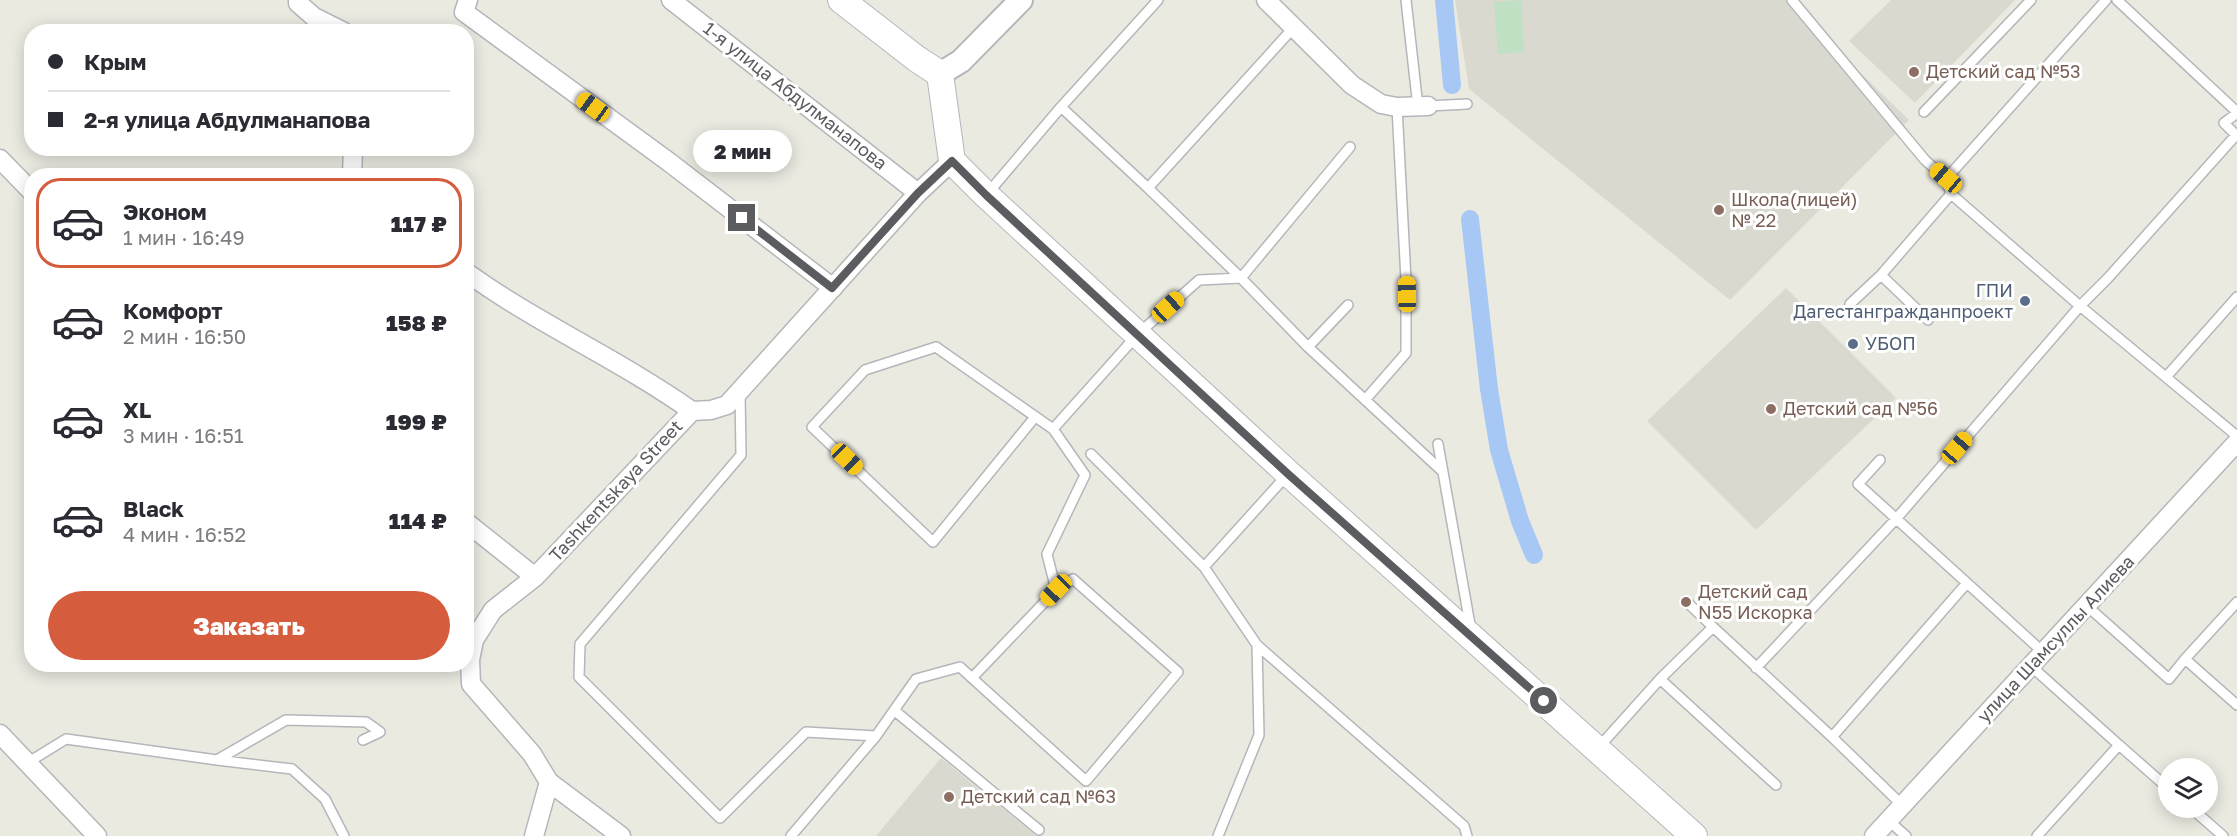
<!DOCTYPE html>
<html lang="ru">
<meta charset="utf-8">
<style>
body{margin:0;font-family:"Golos Text",sans-serif;background:#f7f7f7;color:#2b2b33;height:100vh;display:flex;flex-direction:column;font-size:22px;white-space:nowrap}
*{box-sizing:border-box;margin:0}
p{font-size:20px;color:#7c7c81}
.icon{flex:none;width:33px;height:33px;fill:none;stroke:currentColor;stroke-width:2;stroke-linecap:round;stroke-linejoin:round}
.map{position:relative;flex:1;overflow:hidden}
.side{position:absolute;left:24px;top:168px;width:450px;height:504px;display:flex;flex-direction:column;background:#fff;border-radius:24px;box-shadow:0 3px 15px #0003}
.side>*{flex:none}
.hud{position:absolute;left:24px;top:24px;width:450px;height:132px;border-radius:24px;box-shadow:0 3px 15px #0003;display:grid;align-content:center;height:132px;padding:0 24px;background:#fff}
.controls{position:absolute;left:2158px;top:758px;display:grid;gap:12px}
.controls a{display:grid;place-items:center;width:60px;height:60px;border-radius:50%;background:#fff;box-shadow:0 3px 15px #0003;font-size:30px}
.end{position:absolute;width:27px;height:27px;margin:-14px;border:8px solid #5a5c60;background:#fff;box-shadow:0 0 0 3px #fff}
.from{border-radius:50%}
.bubble{position:absolute;height:42px;border-radius:21px;background:#fff;box-shadow:0 3px 15px #0003;font-size:20px;font-weight:800;line-height:42px;text-align:center}
.car{position:absolute;width:18px;height:36px;margin:-18px -9px;border-radius:8px;box-shadow:0 0 4px 2px #0007;background:linear-gradient(#f5c518 24%,#345 0 40%,#f5c518 0 76%,#345 0 86%,#f5c518 0)}
.hud b{display:flex;align-items:center;gap:21px;height:57px;font-size:22px}
.hud b+b{border-top:2px solid #e1e1e2}
.hud i{width:15px;height:15px;background:#2b2b33}
ul{padding:10px 0 0;list-style:none}
li{display:flex;align-items:center;gap:18px;height:90px;margin:0 12px 9px;padding:0 12px;border:3px solid transparent;border-radius:24px}
li div{flex:1}
li b{display:block;font-size:22px}
li em{font-style:normal;font-weight:800}
li.on{border-color:#d55d3d}
li>.icon{width:54px;height:54px;stroke-width:1.5}
.cta{display:flex;gap:12px;margin-top:auto;padding:12px 24px}
.cta a{flex:1;height:69px;border-radius:36px;background:#d55d3d;color:#fff;font-size:24px;font-weight:800;line-height:69px;text-align:center}
.map>svg:first-child{display:block}
.education{fill:#dad9cf}
.green{fill:#c0e0c4}
.lines{fill:none;stroke-linecap:round;stroke-linejoin:round}
.canal{stroke:#a7c8f5;stroke-width:18}
.service-casing{stroke:#b4b6ba;stroke-width:12}
.minor-casing{stroke:#b4b6ba;stroke-width:21}
.tertiary-casing{stroke:#b4b6ba;stroke-width:26}
.secondary-casing{stroke:#b5b6bc;stroke-width:28}
.service{stroke:#fff;stroke-width:9}
.minor{stroke:#fff;stroke-width:18}
.tertiary{stroke:#fff;stroke-width:22}
.secondary{stroke:#fff;stroke-width:26}
.route{stroke:#5a5c60;stroke-width:8}
.education-dot{fill:#8d6e63;stroke:#fff;stroke-width:2}
.service-dot{fill:#5c6f8a;stroke:#fff;stroke-width:2}
.labels{text-anchor:middle;stroke-width:6;stroke-linejoin:round;paint-order:stroke}
.education-label{font-size:18px;fill:#785e54;stroke:#fff;text-anchor:start}
.street-label{font-size:18px;fill:#5a5c60;stroke:#fff}
.service-label{font-size:18px;fill:#4e5e75;stroke:#fff;text-anchor:end}
</style>
<div class="map">
<svg width="2237" height="836" viewBox="0 0 2237 836">
<rect width="100%" height="100%" fill="#ebeae1"/>
<path class="education" d="M 1455,0 L 1785,0 L 1909,120 L 1730,300 L 1469,89 Z
M 1891,0 L 2015,0 L 1915,103 L 1849,41 Z
M 1786,288 L 1896,398 L 1756,530 L 1647,421 Z
M 941,758 L 1036,836 L 876,836 Z"/>
<path class="green" d="M 1521,0 L 1524,52 L 1498,54 L 1494,2 Z"/>
<g class="lines">
<path class="canal" d="M 1444,0 L 1452,85
M 1470,219 L 1489,389 L 1499,450 L 1520,521 L 1534,555"/>
<defs>
<path id="service" d="M 1406,0 L 1418,107
M 1792,0 L 1925,160 L 1946,179 L 1951,194 L 2080,306 L 2237,436
M 2117,0 L 2237,112
M 1428,106 L 1467,104
M 1061,107 L 1158,0
M 1924,112 L 2031,0
M 2237,113 L 2224,123 L 2237,136
M 1946,179 L 2106,0
M 1148,188 L 1241,278 L 1350,147
M 988,193 L 1061,107 L 1148,188 L 1295,26
M 1881,275 L 1928,320
M 1850,304 L 1881,275 L 1951,194
M 1348,305 L 1308,347 L 1442,471
M 2166,377 L 2237,297
M 740,393 L 741,455 L 580,644 L 579,677 L 720,818 L 806,732 L 876,736
M 1365,400 L 1406,353 L 1406,280 L 1397,107
M 1035,417 L 933,542 L 812,427 L 865,370 L 936,347 L 1053,429
M 1438,444 L 1471,630
M 1091,454 L 1204,567
M 1880,460 L 1858,484 L 2043,652
M 2086,605 L 2169,679 L 2185,659 L 2237,705
M 1713,627 L 1832,737 L 1967,583
M 1257,645 L 1464,826 L 1467,836
M 2185,659 L 2237,602
M 2031,666 L 2119,745 L 2037,836
M 1756,668 L 1896,519 L 2080,306 L 2108,278 L 2236,135
M 972,678 L 1086,781 L 1178,672 L 1073,579 L 1056,590
M 1660,679 L 1776,785
M 895,711 L 1039,830
M 1832,737 L 1902,805
M 2119,745 L 2169,789
M 1599,747 L 1660,679 L 1713,627 L 1689,604
M 217,760 L 292,769 L 325,799 L 344,836
M 27,763 L 66,739 L 217,760 L 286,720 L 366,722 L 380,732 L 363,740
M 2190,807 L 2223,836
M 1888,820 L 1906,836
M 791,836 L 876,736 L 916,679 L 960,667 L 972,678 L 1056,590 L 1047,554 L 1085,475 L 1053,429 L 1138,334 L 1199,280 L 1241,278 L 1308,347
M 1218,836 L 1259,735 L 1257,645 L 1204,567 L 1287,475"/>
<path id="minor" d="M 298,0 L 298,3 L 314,17 L 344,32
M 468,0 L 464,12 L 669,162 L 833,288
M 671,0 L 918,193
M 1266,0 L 1352,85 L 1381,104 L 1397,107 L 1428,106
M 0,159 L 32,192
M 352,176 L 353,148
M 466,272 C 538,324 620,360 692,411
M 466,522 L 535,577
M 0,734 L 97,836
M 534,836 L 549,782
M 621,836 L 549,782 L 532,754 L 471,684 L 470,660 L 474,640 L 493,610 L 535,577 L 692,411 L 711,410 L 727,405 L 918,193 L 952,161
M 1874,836 L 2237,442"/>
<path id="tertiary" d="M 940,74 L 961,61 L 1021,0"/>
<path id="secondary" d="M 841,0 L 917,59 L 940,74 L 952,161 L 986,195 L 1289,474 L 1694,836"/>
</defs>
<use href="#service" class="service-casing"/>
<use href="#minor" class="minor-casing"/>
<use href="#tertiary" class="tertiary-casing"/>
<use href="#secondary" class="secondary-casing"/>
<use href="#service" class="service"/>
<use href="#minor" class="minor"/>
<use href="#tertiary" class="tertiary"/>
<use href="#secondary" class="secondary"/>
</g>
<g class="lines">
<path class="route" d="M 742,218 L 832,288 L 918,193 L 952,161 L 986,195 L 1288,474 L 1544,701"/>
</g>
<g class="education-dot">
<circle cx="1914" cy="72" r="6"/>
<circle cx="1719" cy="210" r="6"/>
<circle cx="1771" cy="409" r="6"/>
<circle cx="1686" cy="602" r="6"/>
<circle cx="949" cy="797" r="6"/>
</g>
<g class="service-dot">
<circle cx="2025" cy="301" r="6"/>
<circle cx="1853" cy="344" r="6"/>
</g>
<g class="labels">
<g class="education-label">
<text x="1926" y="78">Детский сад №53</text>
<text x="1731" y="206">Школа(лицей)<tspan x="1731" dy="21">№ 22</tspan></text>
<text x="1783" y="415">Детский сад №56</text>
<text x="1698" y="598">Детский сад<tspan x="1698" dy="21">N55 Искорка</tspan></text>
<text x="961" y="803">Детский сад №63</text>
</g>
<g class="street-label">
<text transform="translate(795 96) rotate(38)" y="6">1-я улица Абдулманапова</text>
<text transform="translate(616 491) rotate(-47)" y="6">Tashkentskaya Street</text>
<text transform="translate(2056 639) rotate(-47)" y="6">улица Шамсуллы Алиева</text>
</g>
<g class="service-label">
<text x="2013" y="297">ГПИ<tspan x="2013" dy="21">Дагестангражданпроект</tspan></text>
<text x="1865" y="350" text-anchor="start">УБОП</text>
</g>
</g>
</svg>
<div class="controls">
<a><svg class="icon" aria-label="layers" viewBox="0 0 24 24"><path d="M12 4l9 5-9 5-9-5zM3 14l9 5 9-5"/></svg></a>
</div>
<i class="end from" style="left:1544px;top:701px"></i>
<i class="end" style="left:742px;top:218px"></i>
<div class="bubble" style="left:693px;top:130px;width:99px">2 мин</div>
<i class="car" style="left:593px;top:107px;rotate:306deg"></i>
<i class="car" style="left:1946px;top:178px;rotate:310deg"></i>
<i class="car" style="left:1407px;top:294px;rotate:359deg"></i>
<i class="car" style="left:1168px;top:307px;rotate:48deg"></i>
<i class="car" style="left:1957px;top:448px;rotate:41deg"></i>
<i class="car" style="left:847px;top:459px;rotate:134deg"></i>
<i class="car" style="left:1056px;top:590px;rotate:224deg"></i>
<div class="hud">
<b><i class="from"></i>Крым</b>
<b><i></i>2-я улица Абдулманапова</b>
</div>
<section class="side">
<ul>
<li class="on"><svg class="icon" aria-label="car" viewBox="0 0 24 24"><path d="M5 17H2v-5l4-1 3-4h7l3 4 3 1v5h-3M9 17h6M6 11h13"/><circle cx="7" cy="17" r="2"/><circle cx="17" cy="17" r="2"/></svg><div><b>Эконом</b><p>1 мин · 16:49</p></div><em>117 ₽</em></li>
<li><svg class="icon" aria-label="car" viewBox="0 0 24 24"><path d="M5 17H2v-5l4-1 3-4h7l3 4 3 1v5h-3M9 17h6M6 11h13"/><circle cx="7" cy="17" r="2"/><circle cx="17" cy="17" r="2"/></svg><div><b>Комфорт</b><p>2 мин · 16:50</p></div><em>158 ₽</em></li>
<li><svg class="icon" aria-label="car" viewBox="0 0 24 24"><path d="M5 17H2v-5l4-1 3-4h7l3 4 3 1v5h-3M9 17h6M6 11h13"/><circle cx="7" cy="17" r="2"/><circle cx="17" cy="17" r="2"/></svg><div><b>XL</b><p>3 мин · 16:51</p></div><em>199 ₽</em></li>
<li><svg class="icon" aria-label="car" viewBox="0 0 24 24"><path d="M5 17H2v-5l4-1 3-4h7l3 4 3 1v5h-3M9 17h6M6 11h13"/><circle cx="7" cy="17" r="2"/><circle cx="17" cy="17" r="2"/></svg><div><b>Black</b><p>4 мин · 16:52</p></div><em>114 ₽</em></li>
</ul>
<div class="cta"><a>Заказать</a></div>
</section>
</div>
